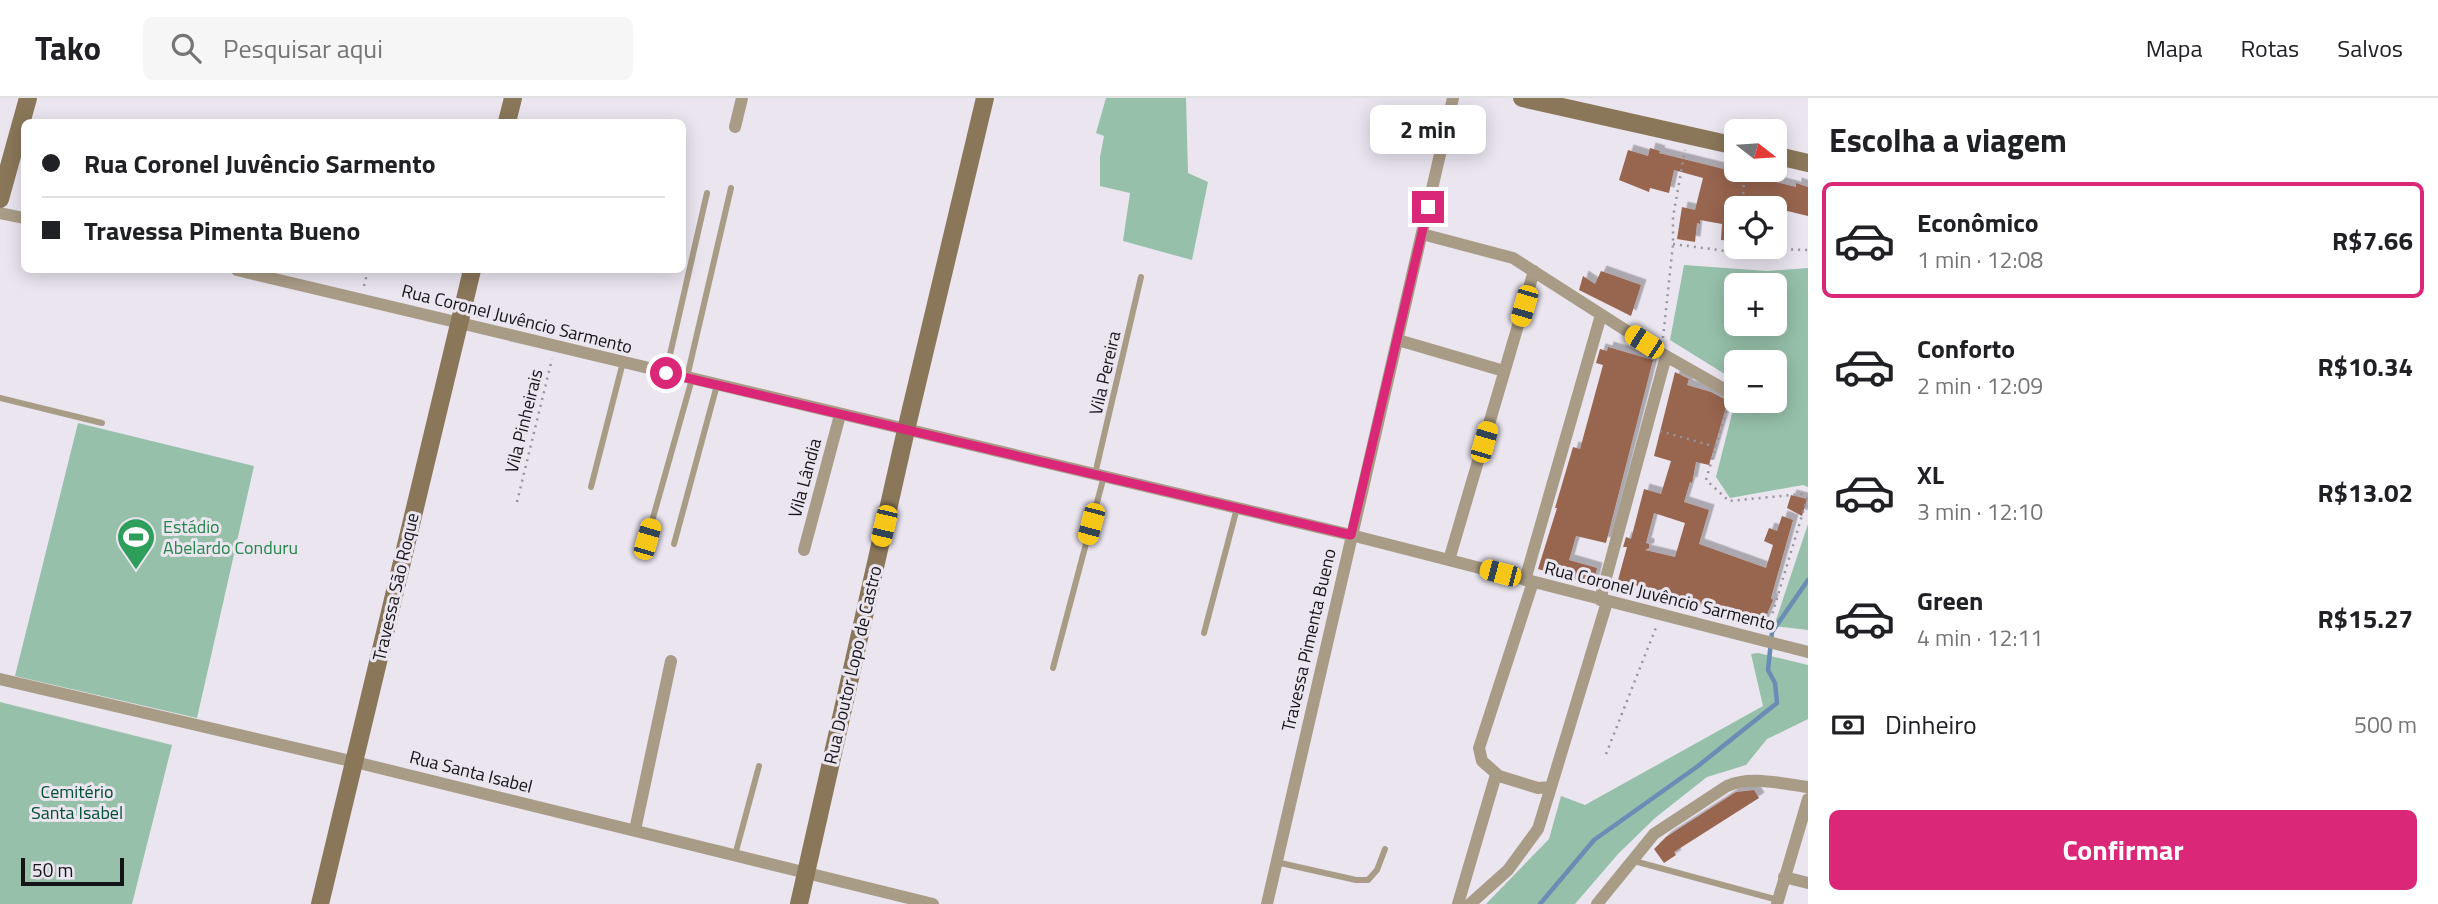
<!DOCTYPE html>
<html lang="pt">
<meta charset="utf-8">
<style>
body{margin:0;font-family:"Titillium Web",sans-serif;background:#f6f6f6;color:#202124;height:100vh;display:flex;flex-direction:column;font-size:26px;white-space:nowrap}
*{box-sizing:border-box;margin:0}
p{font-size:23px;color:#757577}
.icon{flex:none;width:38px;height:38px;fill:none;stroke:currentColor;stroke-width:2;stroke-linecap:round;stroke-linejoin:round}
.map{position:relative;flex:1;overflow:hidden}
.drawer{display:flex;flex-direction:column;background:#fff;width:630px}
.drawer>*{flex:none}
.guide{position:absolute;left:21px;top:21px;width:665px;height:154px;border-radius:10px;box-shadow:0 4px 18px #0003;display:grid;align-content:center;height:154px;padding:0 21px;background:#fff}
.needle{width:46px;rotate:107deg}
.fabs{position:absolute;left:1724px;top:21px;display:grid;gap:14px}
.fabs a{display:grid;place-items:center;width:63px;height:63px;border-radius:10px;background:#fff;box-shadow:0 4px 18px #0003;font-size:35px}
.scale{position:absolute;left:21px;bottom:18px;width:103px;box-sizing:border-box;padding-left:7px;border:4px solid #151417;border-top:0;font-size:19px;line-height:24px;white-space:nowrap;color:#151417;-webkit-text-stroke:5px #eae5ef;paint-order:stroke}
.end{position:absolute;width:32px;height:32px;margin:-16px;border:9px solid #db2777;background:#fff;box-shadow:0 0 0 4px #fff}
.from{border-radius:50%}
.bubble{position:absolute;height:49px;border-radius:10px;background:#fff;box-shadow:0 4px 18px #0003;font-size:23px;font-weight:700;line-height:49px;text-align:center}
.car{position:absolute;width:21px;height:42px;margin:-21px -10px;border-radius:9px;box-shadow:0 0 5px 2px #0007;background:linear-gradient(#f5c518 24%,#345 0 40%,#f5c518 0 76%,#345 0 86%,#f5c518 0)}
.guide b{display:flex;align-items:center;gap:24px;height:66px;font-size:26px}
.guide b+b{border-top:2px solid #e0e0e0}
.guide i{width:18px;height:18px;background:#202124}
ul{padding:0;list-style:none}
li{display:flex;align-items:center;gap:21px;height:116px;margin:0 14px 10px;padding:0 7px;border:4px solid transparent;border-radius:10px}
li div{flex:1}
li b{display:block;font-size:26px}
li em{font-style:normal;font-weight:700}
li.active{border-color:#db2777}
li>.icon{width:63px;height:63px;stroke-width:1.5}
h2{padding:0 21px;font-size:32px;line-height:84px}
.pay{display:flex;align-items:center;gap:18px;height:77px;padding:0 21px;font-size:26px}
.pay p{margin-inline-start:auto}
.primary-button{display:flex;gap:14px;margin-top:auto;padding:14px 21px}
.primary-button a{flex:1;height:80px;border-radius:10px;background:#db2777;color:#fff;font-size:28px;font-weight:700;line-height:80px;text-align:center}
header{display:flex;align-items:center;gap:42px;box-sizing:border-box;height:98px;padding:0 35px;background:#fff;border-bottom:2px solid #e0e0e0}
header strong{font-size:33px}
nav{display:flex;gap:38px;margin-inline-start:auto;font-size:24px}
.search{width:490px;height:63px;background:#f6f6f6;display:flex;align-items:center;gap:18px;box-sizing:border-box;padding:0 24px;border-radius:10px;color:#757577;font-size:26px}
main{display:flex;flex:1;min-height:0}
.map>svg:first-child{display:block}
.green{fill:#96c0aa;fill-rule:evenodd}
.lines{fill:none;stroke-linecap:round;stroke-linejoin:round}
.stream{stroke:#6a8cb5;stroke-width:4.5}
.building{fill:#986550;fill-rule:evenodd;filter:url(#shadow)}
.path{stroke:#98949c;stroke-width:2.5;stroke-dasharray:2 5;stroke-linecap:butt}
.lane{stroke:#a99c87;stroke-width:6}
.street{stroke:#a99c87;stroke-width:12}
.secondary{stroke:#8a7759;stroke-width:18}
.route{stroke:#db2777;stroke-width:9}
.labels{text-anchor:middle;stroke-width:6;stroke-linejoin:round;paint-order:stroke}
.street-label{font-size:18px;fill:#151417;stroke:#eae5ef}
.leisure-label{font-size:18px;fill:#27864d;stroke:#eae5ef;text-anchor:start}
.park-label{font-size:18px;fill:#004e33;stroke:#eae5ef}
</style>
<header>
<strong>Tako</strong>
<div class="search"><svg class="icon" aria-label="search" viewBox="0 0 24 24"><circle cx="10" cy="10" r="6"/><path d="M15 15l6 6"/></svg>Pesquisar aqui</div>
<nav><a>Mapa</a><a>Rotas</a><a>Salvos</a></nav>
</header>
<main>
<div class="map">
<svg width="1808" height="806" viewBox="0 0 1808 806">
<defs>
<filter id="shadow"><feDropShadow dx="5.5" dy="-5.5" stdDeviation="0" flood-color="#0004"/></filter>
</defs>
<rect width="100%" height="100%" fill="#eae5ef"/>
<path class="green" d="M 1106,0 L 1186,0 L 1188,75 L 1208,84 L 1192,162 L 1123,143 L 1130,95 L 1100,88 L 1100,59 L 1104,38 L 1096,35 Z
M 1684,167 L 1767,173 L 1808,170 L 1808,389 L 1803,387 L 1730,400 L 1716,379 L 1736,300 L 1736,303 L 1774,303 L 1774,264 L 1736,264 L 1736,283 L 1670,242 ZM 1774,187 L 1774,226 L 1736,226 L 1736,187 Z
M 78,325 L 254,368 L 197,620 L 15,578 Z
M 1808,426 L 1808,532 L 1774,528 Z
M 1758,555 L 1808,567 L 1808,621 L 1767,641 L 1746,667 L 1707,679 L 1655,720 L 1618,756 L 1575,806 L 1486,806 L 1549,741 L 1561,698 L 1585,707 L 1763,608 L 1751,556 Z
M 0,604 L 172,647 L 132,806 L 0,806 Z"/>
<g class="lines">
<path class="stream" d="M 1540,806 L 1594,742 L 1698,668 L 1777,605 L 1775,585 L 1768,572 L 1772,534 L 1808,482"/>
</g>
<path class="building" d="M 1650,50 L 1660,53 L 1659,55 L 1796,89 L 1796,85 L 1808,89 L 1808,118 L 1775,110 L 1736,110 L 1736,143 L 1721,142 L 1722,126 L 1700,122 L 1700,126 L 1697,125 L 1695,144 L 1677,141 L 1682,109 L 1695,112 L 1703,80 L 1674,72 L 1669,95 L 1650,90 L 1649,94 L 1619,82 L 1628,52 L 1648,58 Z
M 1601,173 L 1641,187 L 1631,218 L 1579,192 L 1583,178 L 1595,186 Z
M 1608,249 L 1653,262 L 1606,445 L 1576,438 L 1569,462 L 1597,470 L 1593,487 L 1538,471 L 1557,410 L 1555,410 L 1573,349 L 1580,351 L 1603,267 L 1596,265 L 1600,251 L 1607,253 Z
M 1675,274 L 1689,281 L 1687,287 L 1711,294 L 1728,303 L 1709,367 L 1696,364 L 1692,385 L 1690,384 L 1684,404 L 1709,412 L 1699,446 L 1766,470 L 1773,447 L 1764,443 L 1769,430 L 1777,433 L 1782,418 L 1793,422 L 1771,500 L 1773,502 L 1763,526 L 1741,516 L 1739,521 L 1722,516 L 1724,509 L 1703,503 L 1700,510 L 1685,506 L 1686,502 L 1618,482 L 1627,449 L 1623,449 L 1626,439 L 1631,441 L 1644,391 L 1661,396 L 1671,363 L 1654,358 ZM 1654,415 L 1685,425 L 1675,459 L 1645,452 L 1649,450 L 1649,446 L 1646,445 Z
M 1791,397 L 1807,401 L 1802,418 L 1787,410 Z
M 1754,692 L 1759,700 L 1674,754 L 1676,757 L 1664,765 L 1654,751 L 1666,739 L 1736,694 Z"/>
<g class="lines">
<path class="path" d="M 1742,110 L 1745,72
M 1673,146 L 1741,155 L 1769,151 L 1808,152
M 364,188 L 368,172
M 1663,240 L 1673,146 L 1673,119 L 1685,52
M 1728,306 L 1706,382 L 1729,403 L 1802,396 L 1807,401 L 1768,530
M 1660,333 L 1716,349
M 517,404 L 552,261
M 1606,656 L 1657,527"/>
<path class="lane" d="M 666,274 L 707,95
M 687,279 L 731,90
M 0,300 L 102,325
M 1095,376 L 1141,179
M 591,389 L 623,264
M 647,441 L 692,281
M 674,446 L 717,287
M 1204,535 L 1237,410
M 1053,570 L 1104,378
M 735,757 L 759,668
M 1634,763 L 1778,802
M 1276,764 L 1356,782 L 1368,782 L 1377,772 L 1385,751"/>
<path class="street" d="M 735,29 L 742,0
M 0,115 L 24,120
M 1422,136 L 1513,160 L 1666,258 L 1731,295
M 237,172 L 1351,437 L 1808,554
M 1398,242 L 1504,273
M 804,452 L 840,317
M 1449,462 L 1534,173
M 1525,482 L 1601,217
M 1600,502 L 1666,258
M 0,581 L 355,664 L 933,806
M 1499,678 L 1482,663 L 1479,650 L 1533,484
M 635,732 L 671,563
M 1784,779 L 1808,785
M 1267,806 L 1453,0
M 1458,806 L 1495,680 L 1499,678 L 1538,690 L 1551,689 L 1607,504
M 1470,806 L 1508,772 L 1538,731 L 1551,689
M 1597,806 L 1654,736 L 1727,688 C 1751,677 1782,686 1808,689
M 1777,806 L 1808,701"/>
<path class="secondary" d="M 1522,0 L 1736,48
M 507,24 L 513,0
M 1774,57 L 1808,65
M 0,101 L 28,0
M 320,806 L 472,172
M 799,806 L 906,332 L 985,0"/>
</g>
<g class="lines">
<path class="route" d="M 666,275 L 1351,437 L 1428,109"/>
</g>
<defs>
<symbol id="stadium-pin" viewBox="-11 -11 22 30"><path d="M0 17L-7.5 6A9.5 9.5 0 1 1 7.5 6Z" fill="#2e9e5b" stroke="#eae5ef"/><path d="M0-5a6.5 5 0 1 0 0 10a6.5 5 0 1 0 0-10ZM-3.5-1.8h7v3.6h-7Z" fill="#fff"/></symbol>
</defs>
<g fill-rule="evenodd">
<use href="#stadium-pin" x="114" y="417" width="44" height="60"/>
</g>
<g class="labels">
<g class="street-label">
<text transform="translate(517 221) rotate(14)" y="6">Rua Coronel Juvêncio Sarmento</text>
<text transform="translate(1105 275) rotate(-77)" y="6">Vila Pereira</text>
<text transform="translate(524 323) rotate(-76)" y="6">Vila Pinheirais</text>
<text transform="translate(805 380) rotate(-75)" y="6">Vila Lândia</text>
<text transform="translate(396 489) rotate(-77)" y="6">Travessa São Roque</text>
<text transform="translate(1660 498) rotate(14)" y="6">Rua Coronel Juvêncio Sarmento</text>
<text transform="translate(1309 542) rotate(-77)" y="6">Travessa Pimenta Bueno</text>
<text transform="translate(853 567) rotate(-77)" y="6">Rua Doutor Lopo de Castro</text>
<text transform="translate(471 674) rotate(14)" y="6">Rua Santa Isabel</text>
</g>
<g class="leisure-label">
<text x="163" y="435">Estádio<tspan x="163" dy="21">Abelardo Conduru</tspan></text>
</g>
<g class="park-label">
<text x="77" y="700">Cemitério<tspan x="77" dy="21">Santa Isabel</tspan></text>
</g>
</g>
</svg>
<div class="fabs">
<a><svg class="needle" viewBox="-14 -14 28 28"><path d="M0-13l5 13h-10z" fill="#e53935"/><path d="M0 13l5-13h-10z" fill="#757577"/></svg></a>
<a><svg class="icon" aria-label="locate" viewBox="0 0 24 24"><circle cx="12" cy="12" r="6"/><path d="M12 2v4M12 18v4M2 12h4M18 12h4"/></svg></a>
<a>+</a>
<a>−</a>
</div>
<div class="scale">50 m</div>
<i class="end from" style="left:666px;top:275px"></i>
<i class="end" style="left:1428px;top:109px"></i>
<div class="bubble" style="left:1370px;top:7px;width:116px">2 min</div>
<i class="car" style="left:1524px;top:208px;rotate:196deg"></i>
<i class="car" style="left:1644px;top:244px;rotate:303deg"></i>
<i class="car" style="left:1484px;top:344px;rotate:16deg"></i>
<i class="car" style="left:1091px;top:426px;rotate:195deg"></i>
<i class="car" style="left:884px;top:428px;rotate:193deg"></i>
<i class="car" style="left:647px;top:441px;rotate:16deg"></i>
<i class="car" style="left:1500px;top:475px;rotate:285deg"></i>
<div class="guide">
<b><i class="from"></i>Rua Coronel Juvêncio Sarmento</b>
<b><i></i>Travessa Pimenta Bueno</b>
</div>
</div>
<section class="drawer">
<h2>Escolha a viagem</h2>
<ul>
<li class="active"><svg class="icon" aria-label="car" viewBox="0 0 24 24"><path d="M5 17H2v-5l4-1 3-4h7l3 4 3 1v5h-3M9 17h6M6 11h13"/><circle cx="7" cy="17" r="2"/><circle cx="17" cy="17" r="2"/></svg><div><b>Econômico</b><p>1 min · 12:08</p></div><em>R$7.66</em></li>
<li><svg class="icon" aria-label="car" viewBox="0 0 24 24"><path d="M5 17H2v-5l4-1 3-4h7l3 4 3 1v5h-3M9 17h6M6 11h13"/><circle cx="7" cy="17" r="2"/><circle cx="17" cy="17" r="2"/></svg><div><b>Conforto</b><p>2 min · 12:09</p></div><em>R$10.34</em></li>
<li><svg class="icon" aria-label="car" viewBox="0 0 24 24"><path d="M5 17H2v-5l4-1 3-4h7l3 4 3 1v5h-3M9 17h6M6 11h13"/><circle cx="7" cy="17" r="2"/><circle cx="17" cy="17" r="2"/></svg><div><b>XL</b><p>3 min · 12:10</p></div><em>R$13.02</em></li>
<li><svg class="icon" aria-label="car" viewBox="0 0 24 24"><path d="M5 17H2v-5l4-1 3-4h7l3 4 3 1v5h-3M9 17h6M6 11h13"/><circle cx="7" cy="17" r="2"/><circle cx="17" cy="17" r="2"/></svg><div><b>Green</b><p>4 min · 12:11</p></div><em>R$15.27</em></li>
</ul>
<div class="pay"><svg class="icon" aria-label="cash" viewBox="0 0 24 24"><path d="M3 7h18v10H3z"/><circle cx="12" cy="12" r="2"/></svg>Dinheiro<p>500 m</p></div>
<div class="primary-button"><a>Confirmar</a></div>
</section>
</main>
